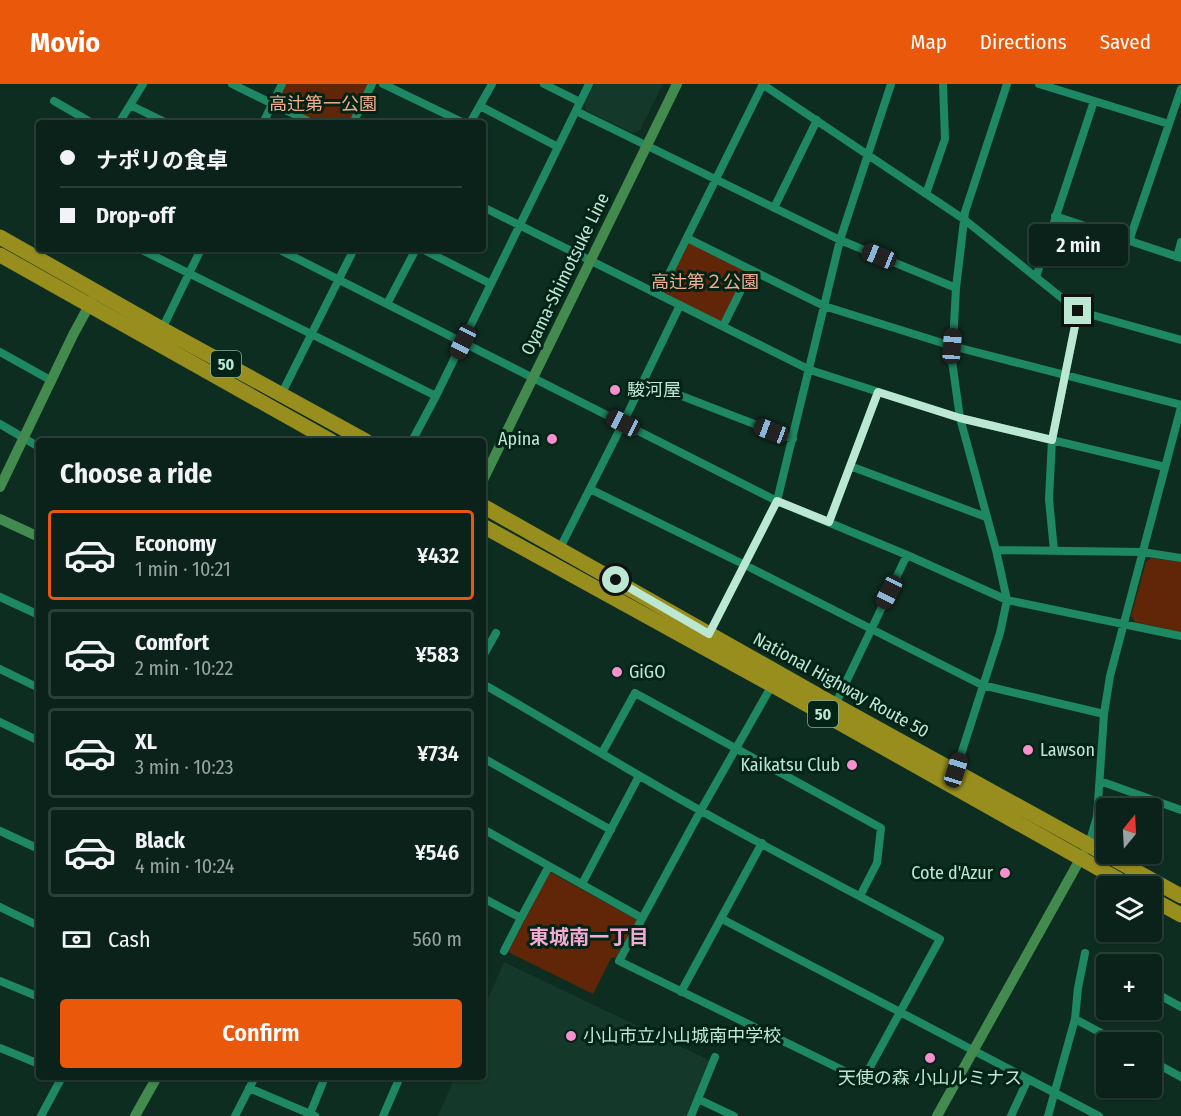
<!DOCTYPE html>
<meta charset="utf-8">
<style>
body{margin:0;font-family:"Fira Sans Condensed","Noto Sans JP",sans-serif;background:#182f26;color:#f1f3f6;height:100vh;display:flex;flex-direction:column;font-size:22px;white-space:nowrap}
*{box-sizing:border-box;margin:0}
p{font-size:20px;color:#99a4a2}
.icon{flex:none;width:33px;height:33px;fill:none;stroke:currentColor;stroke-width:2;stroke-linecap:round;stroke-linejoin:round}
.map{position:relative;flex:1;overflow:hidden}
.sheet{position:absolute;left:36px;top:354px;width:450px;height:642px;display:flex;flex-direction:column;background:#0a2219;border-radius:6px;box-shadow:0 2px 4px #0004,0 0 0 2px #2a3f38}
.sheet>*{flex:none}
.top-card{position:absolute;left:36px;top:36px;width:450px;height:132px;border-radius:6px;box-shadow:0 2px 4px #0004,0 0 0 2px #2a3f38;display:grid;align-content:center;height:132px;padding:0 24px;background:#0a2219}
.needle{width:39px;rotate:18deg}
.controls{position:absolute;left:1096px;top:714px;display:grid;gap:12px}
.controls a{display:grid;place-items:center;width:66px;height:66px;border-radius:6px;background:#0a2219;box-shadow:0 2px 4px #0004,0 0 0 2px #2a3f38;font-size:30px}
.end{position:absolute;width:27px;height:27px;margin:-14px;border:8px solid #bce8d3;background:#111;box-shadow:0 0 0 3px #111}
.from{border-radius:50%}
.bubble{position:absolute;height:42px;border-radius:6px;background:#0a2219;box-shadow:0 2px 4px #0004,0 0 0 2px #2a3f38;font-size:20px;font-weight:600;line-height:42px;text-align:center}
.car{position:absolute;width:18px;height:36px;margin:-18px -9px;border-radius:8px;box-shadow:0 0 4px 2px #0007;background:linear-gradient(#222 24%,#8ab4d8 0 40%,#222 0 76%,#8ab4d8 0 86%,#222 0)}
.top-card b{display:flex;align-items:center;gap:21px;height:57px;font-size:22px}
.top-card b+b{border-top:2px solid #2a3f38}
.top-card i{width:15px;height:15px;background:#f1f3f6}
ul{padding:0;list-style:none}
li{display:flex;align-items:center;gap:18px;height:90px;margin:0 12px 9px;padding:0 12px;border:3px solid #2a3f38;border-radius:6px}
li div{flex:1}
li b{display:block;font-size:22px}
li em{font-style:normal;font-weight:600}
li.current{border-color:#ea580c}
li>.icon{width:54px;height:54px;stroke-width:1.5}
h2{padding:0 24px;font-size:27px;line-height:72px}
.pay{display:flex;align-items:center;gap:15px;height:66px;padding:0 24px;font-size:22px}
.pay p{margin-inline-start:auto}
.cta{display:flex;gap:12px;margin-top:auto;padding:12px 24px}
.cta a{flex:1;height:69px;border-radius:6px;background:#ea580c;color:#fff;font-size:24px;font-weight:600;line-height:69px;text-align:center}
header{display:flex;align-items:center;gap:36px;box-sizing:border-box;height:84px;padding:0 30px;background:#ea580c;color:#fff}
header strong{font-size:28px}
nav{display:flex;gap:33px;margin-inline-start:auto;font-size:21px}
.map>svg:first-child{display:block}
.built{fill:#143829}
.green{fill:#602607}
.lines{fill:none;stroke-linecap:round;stroke-linejoin:round}
.street{stroke:#1e8863;stroke-width:8}
.secondary{stroke:#438a4e;stroke-width:10}
.highway{stroke:#988e1d;stroke-width:15}
.route{stroke:#bce8d3;stroke-width:8}
.poi-dot{fill:#f790cd;stroke:#042317;stroke-width:2}
.labels{text-anchor:middle;stroke-width:6;stroke-linejoin:round;paint-order:stroke}
.shield{fill:#042317;stroke:#85ad9b;stroke-width:1.5}
.shield-label{font-size:16px;font-weight:bold;fill:#bce8d3}
.park-label{font-size:18px;fill:#f2ad8f;stroke:#042317}
.street-label{font-size:18px;fill:#bce8d3;stroke:#042317}
.poi-label{font-size:18px;fill:#bce8d3;stroke:#042317;text-anchor:start}
.neighbourhood-label{font-size:20px;font-weight:bold;fill:#f2aad3;stroke:#042317}
</style>
<header>
<strong>Movio</strong>
<nav><a>Map</a><a>Directions</a><a>Saved</a></nav>
</header>
<div class="map">
<svg width="1181" height="1032" viewBox="0 0 1181 1032">
<rect width="100%" height="100%" fill="#0e2d21"/>
<path class="built" d="M 594,0 L 663,0 L 640,46 L 633,49 L 585,26 L 585,18 Z
M 504,878 L 711,977 L 687,1032 L 438,1032 L 455,993 L 483,993 L 483,927 Z"/>
<path class="green" d="M 285,0 L 371,0 L 352,39 L 316,39 L 275,19 Z
M 688,157 L 749,187 L 722,240 L 661,209 Z
M 1151,474 L 1181,478 L 1181,548 L 1135,538 L 1131,532 L 1146,478 Z
M 550,788 L 637,836 L 616,873 L 611,874 L 593,910 L 508,868 Z"/>
<g class="lines">
<path class="street" d="M 232,0 L 312,39
M 383,0 L 464,39
M 544,0 L 580,18
M 762,0 L 965,136 L 1078,227 L 1181,256
M 1039,0 L 1169,40
M 54,17 L 92,39
M 130,21 L 167,39
M 480,22 L 558,63
M 576,27 L 840,156 L 956,204
M 119,39 L 143,0
M 263,39 L 282,0
M 353,39 L 372,0
M 470,39 L 492,0
M 926,110 L 945,55 L 943,0
M 483,123 L 810,286 L 960,334 L 1165,383
M 774,124 L 817,36
M 1055,132 L 1181,174
M 687,154 L 824,222 L 952,262 L 1181,321
M 1129,157 L 1181,5
M 140,165 L 436,312
M 278,165 L 777,417 L 907,471 L 1007,516 L 1181,552
M 422,165 L 491,200
M 1177,173 L 1181,158
M 1036,193 L 1094,17
M 659,210 L 763,0
M 387,220 L 416,165
M 723,242 L 751,186
M 162,245 L 201,165
M 0,268 L 52,297
M 643,297 L 793,355
M 281,311 L 354,165
M 0,340 L 39,363
M 412,357 L 436,312 L 589,0
M 850,382 L 986,433
M 590,405 L 743,480 L 982,601 L 1104,630
M 829,438 L 878,308
M 560,464 L 623,339 L 680,221
M 996,466 L 1142,468 L 1181,474
M 1054,467 L 1049,415 L 1052,356 L 1078,227
M 0,513 L 39,531
M 709,550 L 777,417 L 840,156 L 891,0
M 483,572 L 496,549
M 0,585 L 39,604
M 483,600 C 536,630 588,662 640,692 C 738,750 840,801 940,855 L 863,996 L 619,877 L 701,726 L 772,601
M 835,621 L 907,471
M 0,638 L 39,657
M 602,669 L 635,609 L 881,744 L 877,779 L 860,812
M 483,674 L 611,746
M 956,686 L 1000,549 L 1007,516 L 996,466 L 960,334 L 952,277 L 956,204 L 965,128 L 1007,0
M 1100,697 L 1181,726
M 483,745 L 642,834
M 0,747 L 39,765
M 1089,760 L 1097,733 L 1104,630 L 1110,592 L 1181,323
M 582,800 L 639,692
M 483,814 L 521,834 L 549,782
M 0,823 L 39,842
M 722,835 L 1099,1032
M 504,867 L 521,834
M 0,897 L 39,913
M 1152,907 L 1181,923
M 681,908 L 762,759
M 1075,935 L 1118,958
M 0,964 L 39,980
M 1152,977 L 1181,993
M 249,1004 L 315,1032
M 698,1015 L 734,1032
M 310,1030 L 325,993
M 41,1032 L 62,993
M 235,1032 L 255,993
M 383,1032 L 400,993
M 691,1032 L 715,973
M 1011,1032 L 1028,995
M 1048,1032 L 1075,935 L 1078,904 L 1085,869"/>
<path class="secondary" d="M 483,396 L 677,0
M 0,403 L 73,251 L 92,216
M 0,435 L 39,453
M 135,1032 L 157,993
M 937,1032 L 1083,770"/>
<path class="highway" d="M 0,153 L 162,245 L 366,357
M 0,171 L 331,357
M 483,422 L 835,621 L 1181,812
M 483,442 L 772,601 L 1130,802
M 1152,815 L 1181,831"/>
</g>
<g class="lines">
<path class="route" d="M 616,496 L 709,550 L 777,417 L 829,438 L 878,308 L 960,334 L 1052,356 L 1078,227"/>
</g>
<g class="poi-dot">
<circle cx="615" cy="306" r="6"/>
<circle cx="552" cy="355" r="6"/>
<circle cx="617" cy="588" r="6"/>
<circle cx="1028" cy="666" r="6"/>
<circle cx="852" cy="681" r="6"/>
<circle cx="1005" cy="789" r="6"/>
<circle cx="571" cy="952" r="6"/>
<circle cx="930" cy="974" r="6"/>
</g>
<g class="labels">
<g class="shield">
<rect x="211" y="267" width="30" height="26" rx="4.5"/>
<rect x="808" y="617" width="30" height="26" rx="4.5"/>
</g>
<g class="shield-label">
<text x="226" y="286">50</text>
<text x="823" y="636">50</text>
</g>
<g class="park-label">
<text x="323" y="26">高辻第一公園</text>
<text x="705" y="204">高辻第２公園</text>
</g>
<g class="street-label">
<text transform="translate(565 190) rotate(-64)" y="6">Oyama-Shimotsuke Line</text>
<text transform="translate(841 601) rotate(29)" y="6">National Highway Route 50</text>
</g>
<g class="poi-label">
<text x="627" y="312">駿河屋</text>
<text x="540" y="361" text-anchor="end">Apina</text>
<text x="629" y="594">GiGO</text>
<text x="1040" y="672">Lawson</text>
<text x="840" y="687" text-anchor="end">Kaikatsu Club</text>
<text x="993" y="795" text-anchor="end">Cote d'Azur</text>
<text x="583" y="958">小山市立小山城南中学校</text>
<text x="930" y="1000" text-anchor="middle">天使の森 小山ルミナス</text>
</g>
<g class="neighbourhood-label">
<text x="589" y="860">東城南一丁目</text>
</g>
</g>
</svg>
<div class="controls">
<a><svg class="needle" viewBox="-14 -14 28 28"><path d="M0-13l5 13h-10z" fill="#e53935"/><path d="M0 13l5-13h-10z" fill="#99a4a2"/></svg></a>
<a><svg class="icon" aria-label="layers" viewBox="0 0 24 24"><path d="M12 4l9 5-9 5-9-5zM3 14l9 5 9-5"/></svg></a>
<a>+</a>
<a>−</a>
</div>
<i class="end from" style="left:616px;top:496px"></i>
<i class="end" style="left:1078px;top:227px"></i>
<div class="bubble" style="left:1029px;top:140px;width:99px">2 min</div>
<i class="car" style="left:879px;top:172px;rotate:292deg"></i>
<i class="car" style="left:463px;top:258px;rotate:206deg"></i>
<i class="car" style="left:952px;top:262px;rotate:4deg"></i>
<i class="car" style="left:623px;top:339px;rotate:297deg"></i>
<i class="car" style="left:771px;top:347px;rotate:291deg"></i>
<i class="car" style="left:889px;top:508px;rotate:207deg"></i>
<i class="car" style="left:956px;top:686px;rotate:17deg"></i>
<div class="top-card">
<b><i class="from"></i>ナポリの食卓</b>
<b><i></i>Drop-off</b>
</div>
<section class="sheet">
<h2>Choose a ride</h2>
<ul>
<li class="current"><svg class="icon" aria-label="car" viewBox="0 0 24 24"><path d="M5 17H2v-5l4-1 3-4h7l3 4 3 1v5h-3M9 17h6M6 11h13"/><circle cx="7" cy="17" r="2"/><circle cx="17" cy="17" r="2"/></svg><div><b>Economy</b><p>1 min · 10:21</p></div><em>¥432</em></li>
<li><svg class="icon" aria-label="car" viewBox="0 0 24 24"><path d="M5 17H2v-5l4-1 3-4h7l3 4 3 1v5h-3M9 17h6M6 11h13"/><circle cx="7" cy="17" r="2"/><circle cx="17" cy="17" r="2"/></svg><div><b>Comfort</b><p>2 min · 10:22</p></div><em>¥583</em></li>
<li><svg class="icon" aria-label="car" viewBox="0 0 24 24"><path d="M5 17H2v-5l4-1 3-4h7l3 4 3 1v5h-3M9 17h6M6 11h13"/><circle cx="7" cy="17" r="2"/><circle cx="17" cy="17" r="2"/></svg><div><b>XL</b><p>3 min · 10:23</p></div><em>¥734</em></li>
<li><svg class="icon" aria-label="car" viewBox="0 0 24 24"><path d="M5 17H2v-5l4-1 3-4h7l3 4 3 1v5h-3M9 17h6M6 11h13"/><circle cx="7" cy="17" r="2"/><circle cx="17" cy="17" r="2"/></svg><div><b>Black</b><p>4 min · 10:24</p></div><em>¥546</em></li>
</ul>
<div class="pay"><svg class="icon" aria-label="cash" viewBox="0 0 24 24"><path d="M3 7h18v10H3z"/><circle cx="12" cy="12" r="2"/></svg>Cash<p>560 m</p></div>
<div class="cta"><a>Confirm</a></div>
</section>
</div>
